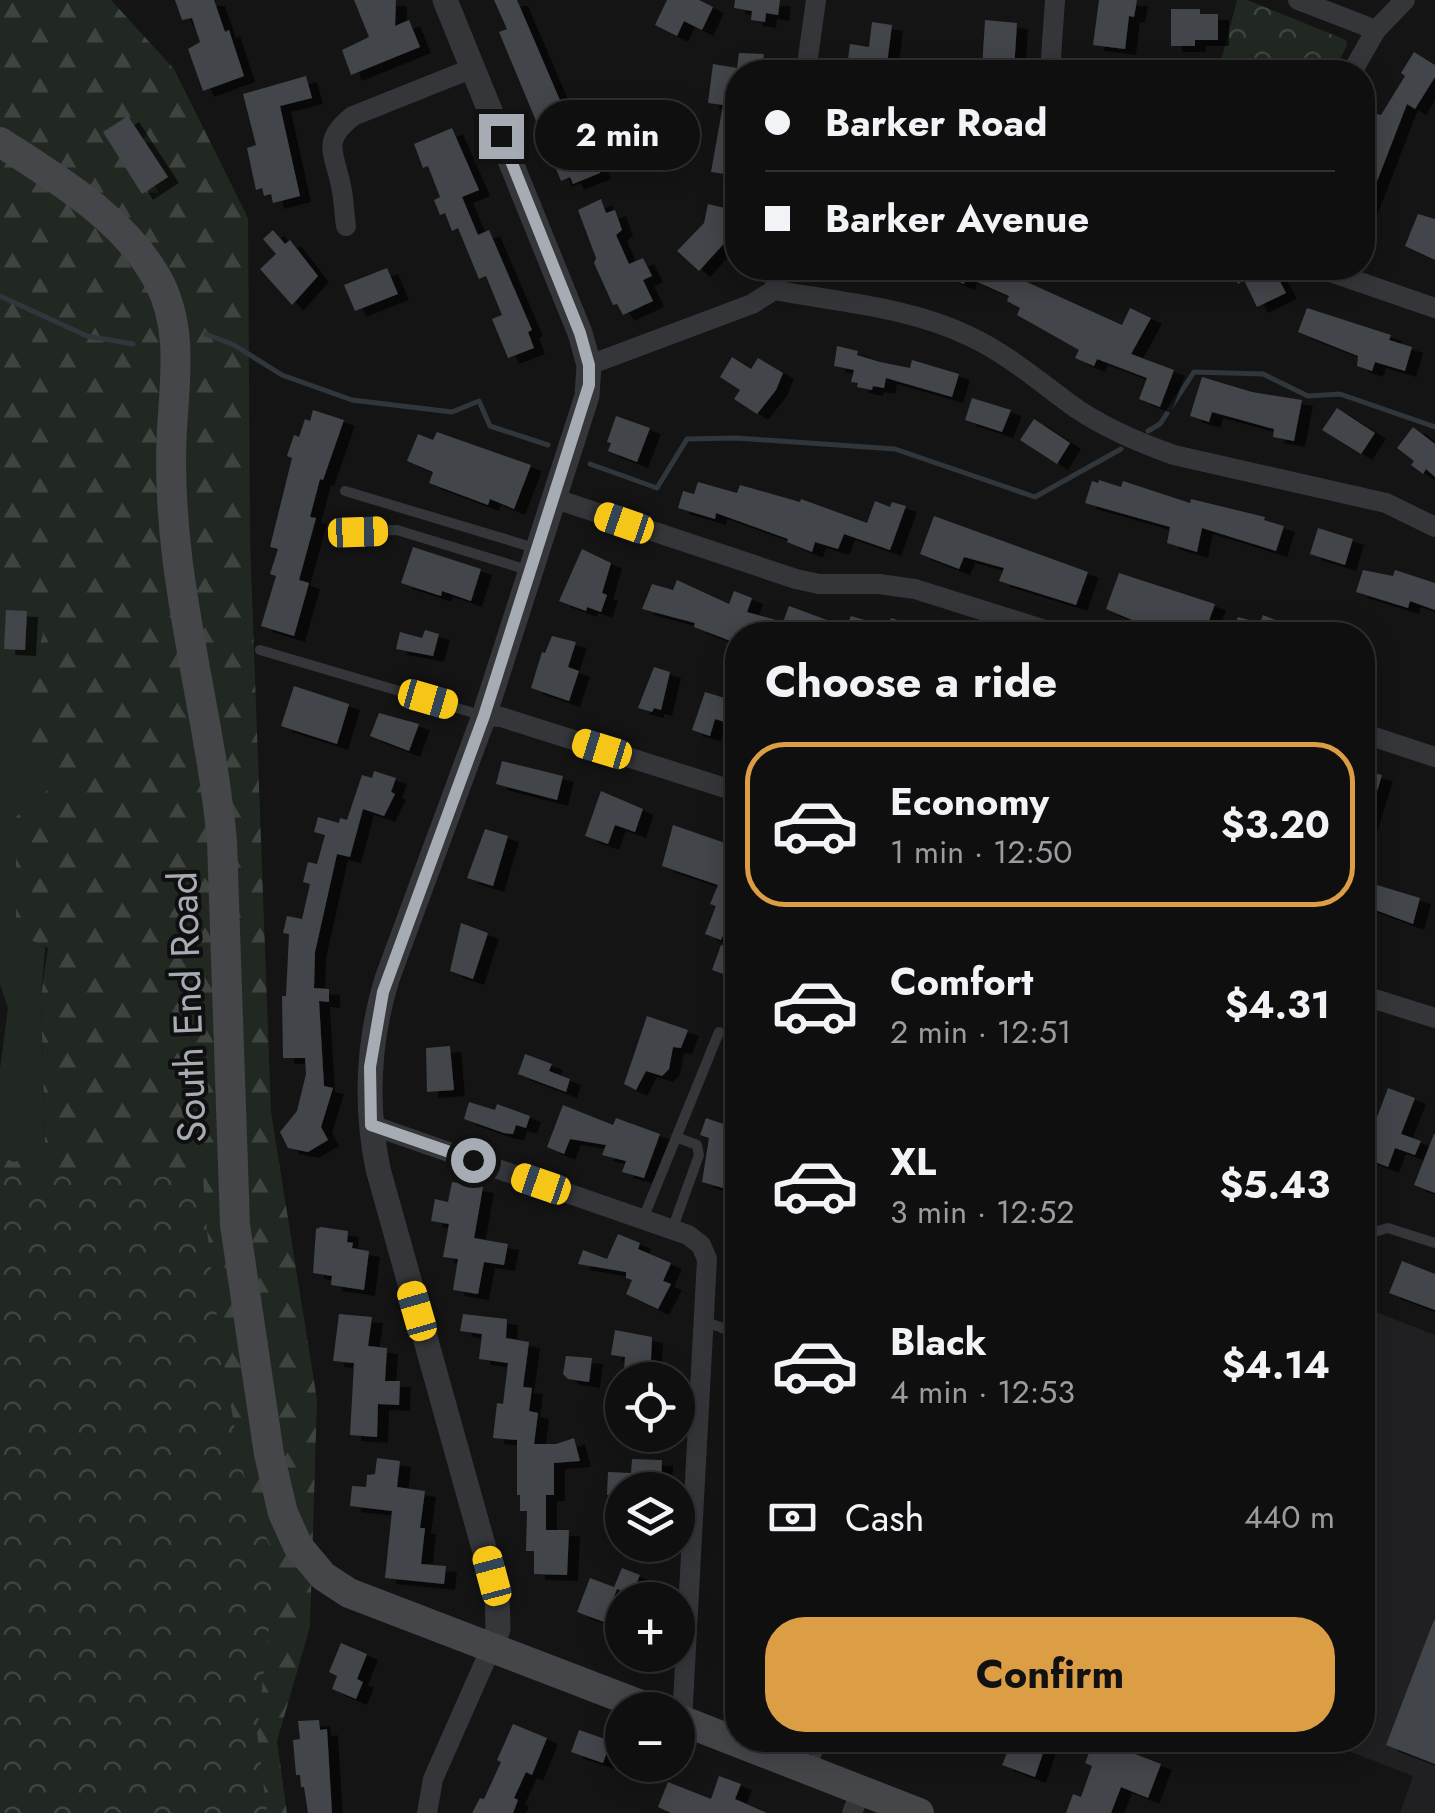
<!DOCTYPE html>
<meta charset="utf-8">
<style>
body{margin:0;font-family:Jost,sans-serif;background:#181819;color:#f1f3f6;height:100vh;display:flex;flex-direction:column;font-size:38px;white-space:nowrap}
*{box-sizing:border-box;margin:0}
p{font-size:32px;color:#9b9c9f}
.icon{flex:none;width:55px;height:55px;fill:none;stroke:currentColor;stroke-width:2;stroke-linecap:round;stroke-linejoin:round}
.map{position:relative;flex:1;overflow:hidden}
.sheet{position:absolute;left:725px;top:622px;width:650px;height:1130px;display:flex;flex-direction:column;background:#0f0f10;border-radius:40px;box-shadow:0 5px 25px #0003,0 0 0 2px #2f2f30}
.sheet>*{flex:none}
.guide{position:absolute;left:725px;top:60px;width:650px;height:220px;border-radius:40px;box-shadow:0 5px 25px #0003,0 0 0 2px #2f2f30;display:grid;align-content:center;height:220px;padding:0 40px;background:#0f0f10}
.tools{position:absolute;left:605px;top:1362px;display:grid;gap:20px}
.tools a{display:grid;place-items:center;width:90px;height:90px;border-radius:50%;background:#0f0f10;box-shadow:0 5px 25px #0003,0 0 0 2px #2f2f30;font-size:50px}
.end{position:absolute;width:45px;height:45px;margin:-22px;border:12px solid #a7acb4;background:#111;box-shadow:0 0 0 5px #111}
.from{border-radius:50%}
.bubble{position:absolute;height:70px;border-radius:35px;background:#0f0f10;box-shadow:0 5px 25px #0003,0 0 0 2px #2f2f30;font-size:32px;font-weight:700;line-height:70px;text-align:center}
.car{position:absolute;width:30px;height:60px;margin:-30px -15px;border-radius:12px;box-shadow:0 0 8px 2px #0007;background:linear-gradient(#f5c518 24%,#345 0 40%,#f5c518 0 76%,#345 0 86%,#f5c518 0)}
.guide b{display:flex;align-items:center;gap:35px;height:95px;font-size:38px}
.guide b+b{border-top:2px solid #2f2f30}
.guide i{width:25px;height:25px;background:#f1f3f6}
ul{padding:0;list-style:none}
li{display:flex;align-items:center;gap:30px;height:165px;margin:0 20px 15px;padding:0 20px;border:5px solid transparent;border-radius:40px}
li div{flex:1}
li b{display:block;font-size:38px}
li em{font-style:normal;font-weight:700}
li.active{border-color:#dc9e45}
li>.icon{width:90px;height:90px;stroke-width:1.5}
h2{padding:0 40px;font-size:45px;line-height:120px}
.pay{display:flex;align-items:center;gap:25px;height:110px;padding:0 40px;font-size:38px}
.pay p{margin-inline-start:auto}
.action{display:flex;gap:20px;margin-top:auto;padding:20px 40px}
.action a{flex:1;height:115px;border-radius:40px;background:#dc9e45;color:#111;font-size:40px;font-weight:700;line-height:115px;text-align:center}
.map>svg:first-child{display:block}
.built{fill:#202022}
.grass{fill:#212821}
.forest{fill:url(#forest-firs)}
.park{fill:url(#park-crowns)}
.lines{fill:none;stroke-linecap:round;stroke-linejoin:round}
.stream{stroke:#2f373d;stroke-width:5}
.building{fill:#434448;filter:url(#shadow)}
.service{stroke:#35363a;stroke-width:10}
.minor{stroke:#35363a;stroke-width:20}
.tertiary{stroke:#35363a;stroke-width:25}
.secondary{stroke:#44464a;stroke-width:30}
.route{stroke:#a7acb4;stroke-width:12}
.labels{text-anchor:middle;stroke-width:8;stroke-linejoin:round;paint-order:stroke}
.street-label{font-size:40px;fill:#a7acb4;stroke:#0f0f10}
</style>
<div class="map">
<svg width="1435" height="1813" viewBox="0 0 1435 1813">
<defs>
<pattern id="forest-firs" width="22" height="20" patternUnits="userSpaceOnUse" patternTransform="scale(2.5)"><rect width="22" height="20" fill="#212821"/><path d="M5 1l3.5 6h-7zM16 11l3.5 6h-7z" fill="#3e443f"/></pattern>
<pattern id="park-crowns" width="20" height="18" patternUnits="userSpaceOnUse" patternTransform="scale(2.5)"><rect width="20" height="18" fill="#212821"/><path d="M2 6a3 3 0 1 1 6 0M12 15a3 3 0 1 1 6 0" fill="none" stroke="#3e443f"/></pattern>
<filter id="shadow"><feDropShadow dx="11" dy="6" stdDeviation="0" flood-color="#0009"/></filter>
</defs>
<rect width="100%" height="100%" fill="#141415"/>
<path class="built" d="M 1363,1307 L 1435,1335 L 1435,1813 L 1400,1813 L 1413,1776 L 1320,1740 L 1362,1740 Z"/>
<path class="grass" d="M 31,594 L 43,634 L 31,674 L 60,780 L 41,996 L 45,1146 L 14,1162 L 0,1156 L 0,1069 L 8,1008 L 0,984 L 0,600 Z"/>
<path class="forest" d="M 0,0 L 111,0 L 174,69 L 248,218 L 250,542 L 271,1112 L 317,1400 L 310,1627 L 277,1741 L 287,1813 L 0,1813 L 0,1156 L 14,1162 L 45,1146 L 41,996 L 48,948 L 16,933 L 16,817 L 60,780 L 16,750 L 31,674 L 43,634 L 31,595 L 0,600 Z"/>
<path class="park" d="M 1237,0 L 1247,0 L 1346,40 L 1347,45 L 1334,72 L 1218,72 Z
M 0,1171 L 203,1178 C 208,1253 217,1327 230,1401 C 240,1456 246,1508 277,1556 L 257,1732 L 267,1813 L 0,1813 Z"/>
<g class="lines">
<path class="stream" d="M 0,296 L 87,336 L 133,344
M 206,334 L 234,345 L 282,375 L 352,400 L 452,412 L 479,401 L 490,426 L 548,445
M 1148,431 L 1160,424 L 1194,372 L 1263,374 L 1308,396 L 1340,394 L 1435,427
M 590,464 L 657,488 L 687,439 L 736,438 L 895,449 L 1035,497 L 1121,449"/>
</g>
<path class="building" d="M 175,0 L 214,0 L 225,32 L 229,30 L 244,76 L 203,91 L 188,49 L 200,42 L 192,18 L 182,20 Z
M 354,0 L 396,0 L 395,26 L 409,20 L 420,47 L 351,75 L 342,50 L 369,37 Z
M 494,0 L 517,0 L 562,105 L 574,100 L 580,115 L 567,120 L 578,147 L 598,143 L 605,161 L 597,164 L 600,173 L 573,184 L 570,177 L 561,181 L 499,32 L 507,29 Z
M 667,0 L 699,0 L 713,7 L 702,30 L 684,21 L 677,36 L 655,25 Z
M 735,0 L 780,0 L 778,15 L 766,13 L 765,22 L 751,20 L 752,11 L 734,8 Z
M 1099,0 L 1137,0 L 1134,17 L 1129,16 L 1125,49 L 1093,45 Z
M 1171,9 L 1200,9 L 1200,14 L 1218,14 L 1218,40 L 1195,40 L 1195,46 L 1171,46 Z
M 985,20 L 1017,23 L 1014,70 L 982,68 Z
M 872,22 L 892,25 L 887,64 L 848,59 L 850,44 L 869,47 Z
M 1414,52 L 1435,65 L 1435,77 L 1415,109 L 1407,104 L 1362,220 L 1362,127 L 1371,130 L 1377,114 L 1381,115 L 1405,76 L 1401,73 Z
M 739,53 L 764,54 L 761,72 L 738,72 L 738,176 L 711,172 L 723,105 L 708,103 L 713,64 L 737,68 Z
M 306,76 L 312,98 L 280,106 L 300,196 L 273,203 L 271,194 L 264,196 L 262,188 L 256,190 L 247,148 L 256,145 L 243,94 Z
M 128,116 L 168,177 L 142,194 L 103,132 Z
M 452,128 L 479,190 L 462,197 L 478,235 L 489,230 L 532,330 L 528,332 L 534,348 L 508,358 L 492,319 L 502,315 L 486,276 L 479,279 L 458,228 L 452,231 L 445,213 L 440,215 L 434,200 L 440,197 L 428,166 L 423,168 L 414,144 Z
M 601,199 L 606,213 L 615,210 L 622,230 L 616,235 L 629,264 L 643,258 L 652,276 L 643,280 L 653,301 L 623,315 L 617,304 L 613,305 L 594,263 L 596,258 L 578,210 Z
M 708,204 L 737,211 L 730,237 L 699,271 L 677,251 L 704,223 Z
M 1418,214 L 1435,219 L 1435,260 L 1405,246 Z
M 273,230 L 285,244 L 290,240 L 318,276 L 292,305 L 260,269 L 276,254 L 263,239 Z
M 387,268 L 398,294 L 355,311 L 344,285 Z
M 924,268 L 1024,268 L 1018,278 L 1122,325 L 1130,308 L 1151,318 L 1131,354 L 1174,370 L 1160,407 L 1139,399 L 1147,378 L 1097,359 L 1094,366 L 1075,358 L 1079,350 L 1017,315 L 1020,308 L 1007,301 L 1009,296 L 966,277 L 964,284 Z
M 1230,268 L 1273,268 L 1286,293 L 1257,307 L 1244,280 L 1238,284 Z
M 1307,308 L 1391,335 L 1389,340 L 1412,347 L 1405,371 L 1375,362 L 1372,371 L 1357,366 L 1358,356 L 1298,332 Z
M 837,346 L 858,351 L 857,355 L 880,362 L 910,368 L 912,360 L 959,374 L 952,397 L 886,378 L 884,388 L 873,386 L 872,390 L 857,387 L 858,383 L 851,382 L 854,370 L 834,366 Z
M 732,357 L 751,369 L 758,358 L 783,373 L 776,390 L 757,414 L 734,399 L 740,390 L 720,377 Z
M 1202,377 L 1252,392 L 1302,400 L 1294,441 L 1273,437 L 1274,429 L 1212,412 L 1209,422 L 1190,416 Z
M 972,398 L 1011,410 L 1002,432 L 965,420 Z
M 1337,408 L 1375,433 L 1361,454 L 1322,430 Z
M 313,410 L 344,420 L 323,480 L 320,479 L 310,517 L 316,518 L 299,580 L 309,583 L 294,636 L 261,626 L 276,576 L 270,574 L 278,549 L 270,547 L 292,458 L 287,456 L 294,435 L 299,437 L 305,419 L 310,421 Z
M 616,416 L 650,428 L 637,462 L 608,451 L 611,443 L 607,442 Z
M 1034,419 L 1070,443 L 1057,464 L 1020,440 Z
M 1413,427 L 1435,444 L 1435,477 L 1426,469 L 1423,474 L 1411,465 L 1414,461 L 1397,448 Z
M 437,432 L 531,465 L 514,509 L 490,499 L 488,505 L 429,483 L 433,472 L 407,461 L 418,434 L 433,440 Z
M 1099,480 L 1121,487 L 1123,481 L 1190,503 L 1191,499 L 1265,517 L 1264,520 L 1284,526 L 1276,551 L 1202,528 L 1197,552 L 1167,543 L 1170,527 L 1085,503 L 1092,481 L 1098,483 Z
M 698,482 L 737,493 L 740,485 L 800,502 L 801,499 L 867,523 L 875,501 L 890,507 L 892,502 L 906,506 L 890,550 L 844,534 L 838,549 L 815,542 L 812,552 L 787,542 L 788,539 L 716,513 L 715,519 L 678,508 L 683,491 L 694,494 Z
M 934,516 L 1088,572 L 1076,605 L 999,581 L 1004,568 L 964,557 L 959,569 L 920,554 Z
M 1318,528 L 1353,539 L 1345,565 L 1310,554 Z
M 413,547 L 481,569 L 471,601 L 442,591 L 441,596 L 401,583 Z
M 582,549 L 611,563 L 602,593 L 607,595 L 601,612 L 587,607 L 586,611 L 559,601 Z
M 1363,570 L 1393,576 L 1395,570 L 1435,583 L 1435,610 L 1410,601 L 1408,608 L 1356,592 Z
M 1119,573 L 1215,604 L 1204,635 L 1179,626 L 1177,635 L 1168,635 L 1106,609 Z
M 677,580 L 729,604 L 734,591 L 752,598 L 747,612 L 783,622 L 789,606 L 846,627 L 851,616 L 888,627 L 891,618 L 935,632 L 934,635 L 738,635 L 736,643 L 694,627 L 695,623 L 642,609 L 652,584 L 673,590 Z
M 6,610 L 27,611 L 25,650 L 4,649 Z
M 1263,615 L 1310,634 L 1309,635 L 1231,635 L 1238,617 L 1260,623 Z
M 425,630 L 439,634 L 433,656 L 396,649 L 400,632 L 422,638 Z
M 552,636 L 576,642 L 568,667 L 579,671 L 569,701 L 531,688 L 542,652 L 545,653 Z
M 654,667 L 670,672 L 661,710 L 654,708 L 652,712 L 638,708 Z
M 294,686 L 349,704 L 337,744 L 281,726 Z
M 705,692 L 738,702 L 738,726 L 715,719 L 710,736 L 692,730 Z
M 379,713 L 419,724 L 409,751 L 370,736 Z
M 502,761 L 563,776 L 557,800 L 496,784 Z
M 1362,770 L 1382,775 L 1366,827 L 1362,827 Z
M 374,771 L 396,778 L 391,792 L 395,794 L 384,816 L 363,809 L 350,857 L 337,854 L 315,952 L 314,988 L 329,989 L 329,1002 L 319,1001 L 324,1086 L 333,1088 L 321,1127 L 328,1140 L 308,1152 L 288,1148 L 280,1132 L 297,1111 L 306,1074 L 305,1058 L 283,1058 L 282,996 L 286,996 L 289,934 L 283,933 L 287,916 L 302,919 L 310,884 L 303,882 L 308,862 L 317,864 L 325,835 L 314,832 L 318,817 L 339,823 L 340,818 L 347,820 L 362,775 L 372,778 Z
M 601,791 L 643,809 L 635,832 L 615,825 L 608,844 L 585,836 Z
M 738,815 L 738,915 L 732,913 L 721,940 L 705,934 L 716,906 L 710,904 L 718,885 L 662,866 L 673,825 L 725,843 Z
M 485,829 L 508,836 L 493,886 L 467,878 Z
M 1367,882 L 1420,898 L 1413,924 L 1362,905 Z
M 461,923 L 488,933 L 473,979 L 450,971 Z
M 721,945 L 738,951 L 738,979 L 712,970 Z
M 647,1016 L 688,1030 L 681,1048 L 673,1047 L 669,1069 L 662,1076 L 646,1071 L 636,1090 L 624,1084 Z
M 450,1046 L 454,1090 L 427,1092 L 426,1048 Z
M 525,1054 L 552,1064 L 549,1071 L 570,1079 L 566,1092 L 518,1074 Z
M 1388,1088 L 1415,1098 L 1401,1134 L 1421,1141 L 1415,1155 L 1395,1148 L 1388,1167 L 1362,1157 Z
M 469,1102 L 495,1110 L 497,1104 L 530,1116 L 526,1128 L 516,1125 L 513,1134 L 504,1133 L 464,1119 Z
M 563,1105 L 613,1125 L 616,1118 L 660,1134 L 644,1178 L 622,1172 L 626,1161 L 602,1155 L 606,1145 L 570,1139 L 564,1154 L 547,1147 Z
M 706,1118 L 738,1129 L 738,1141 L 729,1167 L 738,1170 L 738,1187 L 725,1183 L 723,1188 L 702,1182 L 709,1138 L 700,1135 Z
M 1434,1134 L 1435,1134 L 1435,1193 L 1414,1185 Z
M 452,1182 L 483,1187 L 474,1238 L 508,1244 L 504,1265 L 484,1262 L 478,1294 L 453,1290 L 458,1259 L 443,1257 L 449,1224 L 431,1221 L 435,1199 L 448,1202 Z
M 321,1227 L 348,1231 L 347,1242 L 353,1243 L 352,1248 L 369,1251 L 364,1290 L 331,1285 L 332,1276 L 313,1273 L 316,1229 Z
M 618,1234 L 640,1243 L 638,1249 L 671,1263 L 663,1281 L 671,1284 L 658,1309 L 626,1294 L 632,1280 L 626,1278 L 626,1272 L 578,1264 L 583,1250 L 607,1259 Z
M 1402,1261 L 1435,1274 L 1435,1310 L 1389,1293 Z
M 339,1314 L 372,1317 L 368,1346 L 387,1348 L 385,1381 L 400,1381 L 399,1405 L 378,1404 L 377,1437 L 350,1435 L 354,1363 L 333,1361 Z
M 463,1314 L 507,1319 L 506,1338 L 529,1342 L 523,1387 L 532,1388 L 529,1411 L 538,1413 L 534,1444 L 556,1444 L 574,1438 L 580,1461 L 554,1463 L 554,1495 L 546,1495 L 546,1530 L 569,1530 L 567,1575 L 534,1574 L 534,1551 L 526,1551 L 527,1511 L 520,1511 L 520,1495 L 517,1495 L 517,1440 L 493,1438 L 497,1403 L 503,1404 L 508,1363 L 479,1359 L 482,1334 L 460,1331 Z
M 615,1330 L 652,1337 L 651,1360 L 667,1363 L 664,1380 L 641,1380 L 642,1372 L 624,1370 L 625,1357 L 611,1355 Z
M 566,1356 L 592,1358 L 589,1382 L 568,1379 L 563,1374 Z
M 377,1458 L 400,1461 L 397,1487 L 425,1491 L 420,1528 L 425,1528 L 421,1564 L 446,1566 L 444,1584 L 385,1578 L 392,1511 L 350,1506 L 352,1486 L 366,1487 L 367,1475 L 375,1474 Z
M 632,1459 L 662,1460 L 661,1490 L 622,1490 L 622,1496 L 607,1495 L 608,1472 L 631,1473 Z
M 622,1568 L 640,1575 L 632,1594 L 617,1589 L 604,1622 L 577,1612 L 590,1578 L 614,1587 Z
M 1434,1620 L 1435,1621 L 1435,1764 L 1386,1745 Z
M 341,1643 L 367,1654 L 357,1679 L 363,1682 L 356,1699 L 332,1689 L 337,1676 L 329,1672 Z
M 319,1720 L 320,1730 L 327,1729 L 332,1813 L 308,1813 L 304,1787 L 301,1787 L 300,1775 L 296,1775 L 293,1740 L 300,1739 L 298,1721 Z
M 513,1724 L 547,1738 L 532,1775 L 526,1772 L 514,1798 L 518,1800 L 513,1813 L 472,1813 L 480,1798 L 484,1799 L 501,1762 L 497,1760 Z
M 579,1730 L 611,1741 L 603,1763 L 571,1752 Z
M 990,1740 L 1022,1740 L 1045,1747 L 1035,1777 L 1002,1765 L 1008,1751 Z
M 1100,1745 L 1111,1749 L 1112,1745 L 1161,1764 L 1148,1798 L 1121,1787 L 1111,1813 L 1066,1813 L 1073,1794 L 1081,1797 L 1092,1766 L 1085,1763 L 1091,1748 L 1098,1751 Z
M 719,1776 L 741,1784 L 735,1799 L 767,1813 L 671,1813 L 658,1807 L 668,1782 L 711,1799 Z"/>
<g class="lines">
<path class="service" d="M 345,491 L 538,549
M 357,532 L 397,530 L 531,571
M 260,650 L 484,716
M 643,1219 L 719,1032
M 672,1230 L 699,1155 L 697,1145 L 676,1137
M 1374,1232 L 1388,1228 L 1435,1243
M 704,1321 L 738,1334
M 813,1766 L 821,1740"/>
<path class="minor" d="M 1298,0 L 1376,30
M 806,72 L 816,0
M 1050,72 L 1055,0
M 1352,72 L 1376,30 L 1405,0
M 346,226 C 344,213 344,199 341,186 C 334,152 321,141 353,116 L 473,68
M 1319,268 L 1435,308
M 774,290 L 778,268
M 589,365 L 752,304 L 774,290 C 838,302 910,307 969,336 C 1008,354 1042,384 1077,409 C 1107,429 1140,443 1174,455 L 1386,503 L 1435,527
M 556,499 L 796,579 L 819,584 L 879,584 L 915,589 L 1061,635
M 484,716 L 501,717 L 738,792
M 1362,733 L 1435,757
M 1362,995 L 1435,1018
M 371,1125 L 688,1235 L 701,1245 L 707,1259 L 682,1721
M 427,1813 L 433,1779 L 491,1648
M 852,1813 L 861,1791"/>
<path class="tertiary" d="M 445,0 L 580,333 L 589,365 L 587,396 L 484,716 L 387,979 C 368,1041 365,1105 378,1169 L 497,1595 L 498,1629 L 491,1648"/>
<path class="secondary" d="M 0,142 C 57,179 124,218 158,280 C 183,326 175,379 172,429 C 164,570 209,702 222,841 L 235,1225 L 269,1454 L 283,1513 L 298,1546 L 323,1576 L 349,1593 L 654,1710
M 678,1719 L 919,1813"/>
</g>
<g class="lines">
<path class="route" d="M 473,1160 L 371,1125 L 370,1067 L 383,992 L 484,716 L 589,385 L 589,365 L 580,333 L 501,136"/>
</g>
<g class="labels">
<g class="street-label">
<text transform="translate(187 1007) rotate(-92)" y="14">South End Road</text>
</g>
</g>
</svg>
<div class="tools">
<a><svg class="icon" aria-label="locate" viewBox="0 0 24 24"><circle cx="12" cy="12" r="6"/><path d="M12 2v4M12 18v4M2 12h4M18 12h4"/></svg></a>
<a><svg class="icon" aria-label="layers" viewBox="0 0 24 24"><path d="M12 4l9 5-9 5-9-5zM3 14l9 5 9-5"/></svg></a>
<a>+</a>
<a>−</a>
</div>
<i class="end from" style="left:473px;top:1160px"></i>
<i class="end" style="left:501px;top:136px"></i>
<div class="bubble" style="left:535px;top:100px;width:165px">2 min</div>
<i class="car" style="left:624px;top:523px;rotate:289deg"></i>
<i class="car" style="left:358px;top:532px;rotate:88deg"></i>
<i class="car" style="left:428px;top:699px;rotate:106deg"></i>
<i class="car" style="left:602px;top:749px;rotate:287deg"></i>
<i class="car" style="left:541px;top:1184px;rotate:289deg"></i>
<i class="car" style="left:417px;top:1311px;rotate:344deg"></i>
<i class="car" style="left:492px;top:1576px;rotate:345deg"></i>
<div class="guide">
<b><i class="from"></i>Barker Road</b>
<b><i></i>Barker Avenue</b>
</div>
<section class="sheet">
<h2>Choose a ride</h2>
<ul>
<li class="active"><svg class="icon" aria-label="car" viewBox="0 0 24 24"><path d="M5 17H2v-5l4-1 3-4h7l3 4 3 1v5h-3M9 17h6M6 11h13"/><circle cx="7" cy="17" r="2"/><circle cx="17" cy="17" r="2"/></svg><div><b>Economy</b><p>1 min · 12:50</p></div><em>$3.20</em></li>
<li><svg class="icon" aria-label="car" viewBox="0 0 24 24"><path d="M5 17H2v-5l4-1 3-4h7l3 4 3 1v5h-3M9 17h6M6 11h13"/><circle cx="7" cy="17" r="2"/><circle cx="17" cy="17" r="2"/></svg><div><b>Comfort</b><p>2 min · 12:51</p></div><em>$4.31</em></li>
<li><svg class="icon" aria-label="car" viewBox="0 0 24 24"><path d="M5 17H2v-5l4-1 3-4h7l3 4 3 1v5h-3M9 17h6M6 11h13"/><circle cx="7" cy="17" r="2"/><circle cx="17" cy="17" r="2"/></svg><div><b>XL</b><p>3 min · 12:52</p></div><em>$5.43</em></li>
<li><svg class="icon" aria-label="car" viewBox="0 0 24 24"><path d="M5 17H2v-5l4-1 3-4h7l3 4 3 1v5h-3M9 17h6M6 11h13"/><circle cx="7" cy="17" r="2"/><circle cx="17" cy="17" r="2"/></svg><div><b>Black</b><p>4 min · 12:53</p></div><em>$4.14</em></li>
</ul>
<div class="pay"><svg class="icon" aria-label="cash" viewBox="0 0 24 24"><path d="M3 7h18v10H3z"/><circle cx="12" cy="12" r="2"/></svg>Cash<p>440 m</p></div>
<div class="action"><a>Confirm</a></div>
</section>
</div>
